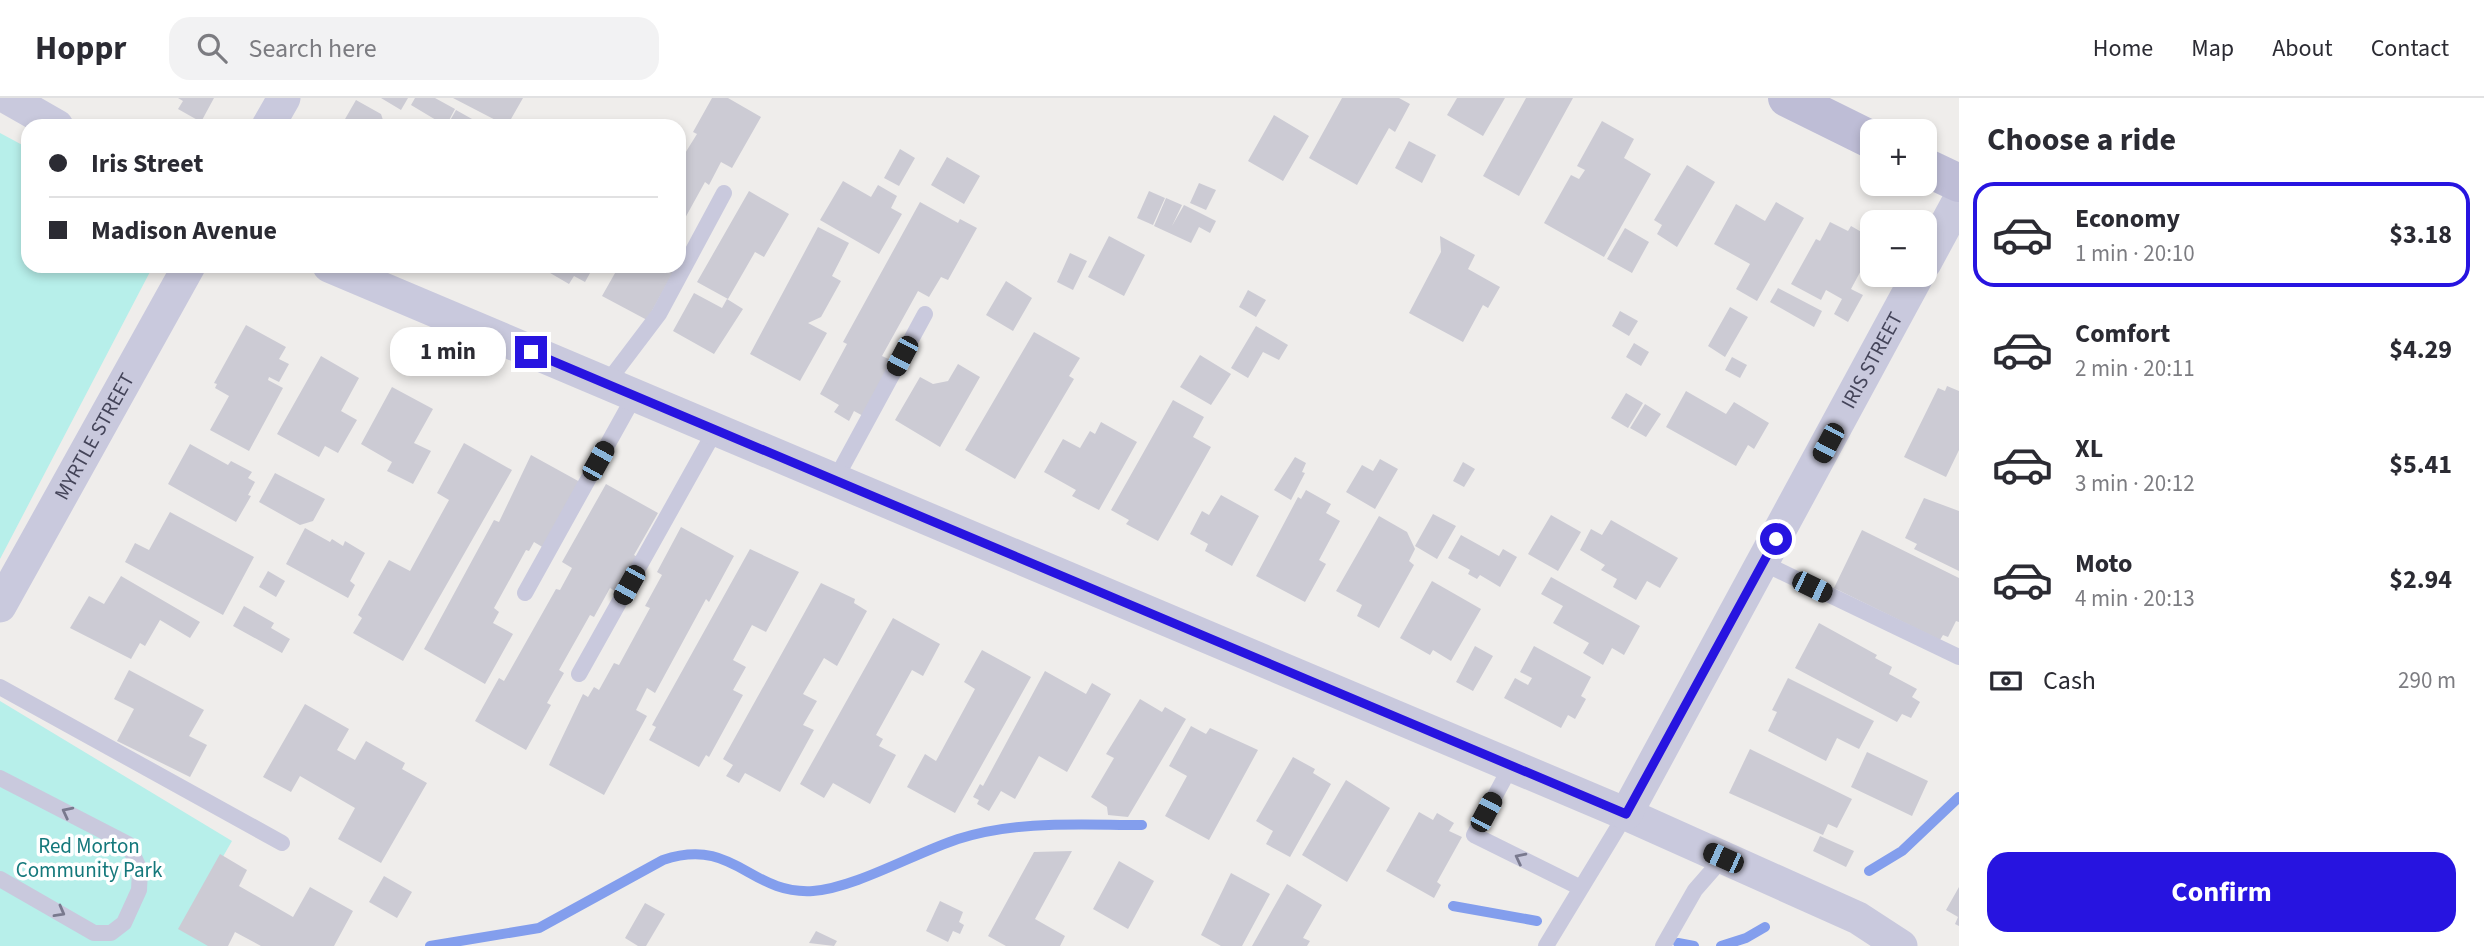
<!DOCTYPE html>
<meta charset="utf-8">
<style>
body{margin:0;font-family:"Source Sans 3",sans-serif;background:#f2f2f3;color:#2b2b33;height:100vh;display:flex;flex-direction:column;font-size:26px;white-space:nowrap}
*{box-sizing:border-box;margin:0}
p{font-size:23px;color:#7c7c81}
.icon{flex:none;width:38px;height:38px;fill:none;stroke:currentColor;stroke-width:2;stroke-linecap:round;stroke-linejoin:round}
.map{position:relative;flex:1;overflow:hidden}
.details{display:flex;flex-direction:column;background:#fff;width:525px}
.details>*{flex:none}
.guide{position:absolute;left:21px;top:21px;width:665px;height:154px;border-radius:21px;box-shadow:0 4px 10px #0003;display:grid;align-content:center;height:154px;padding:0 28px;background:#fff}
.buttons{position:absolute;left:1860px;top:21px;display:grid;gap:14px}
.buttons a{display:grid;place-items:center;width:77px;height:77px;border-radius:14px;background:#fff;box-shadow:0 4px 10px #0003;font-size:35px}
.end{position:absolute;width:32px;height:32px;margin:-16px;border:9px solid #2714e0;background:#fff;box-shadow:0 0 0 4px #fff}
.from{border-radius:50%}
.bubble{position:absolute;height:49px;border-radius:21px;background:#fff;box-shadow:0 4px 10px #0003;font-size:23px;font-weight:700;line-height:49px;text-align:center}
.car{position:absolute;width:21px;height:42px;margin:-21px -10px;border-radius:9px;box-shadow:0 0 5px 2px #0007;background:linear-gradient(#222 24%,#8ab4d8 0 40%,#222 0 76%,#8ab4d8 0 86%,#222 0)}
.guide b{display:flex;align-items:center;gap:24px;height:66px;font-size:26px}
.guide b+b{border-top:2px solid #e1e1e2}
.guide i{width:18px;height:18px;background:#2b2b33}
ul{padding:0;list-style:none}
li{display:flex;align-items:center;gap:21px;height:105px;margin:0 14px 10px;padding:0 14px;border:4px solid transparent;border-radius:21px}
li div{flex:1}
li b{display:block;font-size:26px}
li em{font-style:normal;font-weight:700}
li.selected{border-color:#2714e0}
li>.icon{width:63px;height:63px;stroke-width:1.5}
h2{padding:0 28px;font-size:32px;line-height:84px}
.pay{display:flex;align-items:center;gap:18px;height:77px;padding:0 28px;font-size:26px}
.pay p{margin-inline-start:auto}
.cta{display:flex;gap:14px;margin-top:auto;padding:14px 28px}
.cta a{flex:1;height:80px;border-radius:21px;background:#2714e0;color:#fff;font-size:28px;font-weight:700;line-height:80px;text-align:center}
header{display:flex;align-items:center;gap:42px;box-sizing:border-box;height:98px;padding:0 35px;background:#fff;border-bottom:2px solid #e1e1e2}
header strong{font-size:33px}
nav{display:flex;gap:38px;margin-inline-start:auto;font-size:24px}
.search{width:490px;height:63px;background:#f2f2f3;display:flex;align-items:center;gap:18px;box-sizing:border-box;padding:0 24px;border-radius:21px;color:#7c7c81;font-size:26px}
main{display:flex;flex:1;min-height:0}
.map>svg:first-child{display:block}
.green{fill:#b7efea}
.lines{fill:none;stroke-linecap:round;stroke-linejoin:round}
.stream{stroke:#839eed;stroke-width:10}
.building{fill:#cccbd4}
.lane{stroke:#c9c9dd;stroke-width:16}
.street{stroke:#c9c9dd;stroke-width:33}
.secondary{stroke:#bebdd6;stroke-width:38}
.oneway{stroke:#79798e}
.route{stroke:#2714e0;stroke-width:9}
.labels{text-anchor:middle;stroke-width:7;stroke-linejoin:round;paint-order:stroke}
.street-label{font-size:21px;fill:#444459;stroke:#fff}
.park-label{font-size:21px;fill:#14787b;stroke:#fff}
</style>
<header>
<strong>Hoppr</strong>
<div class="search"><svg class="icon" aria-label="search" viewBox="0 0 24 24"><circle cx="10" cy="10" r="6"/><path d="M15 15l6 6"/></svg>Search here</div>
<nav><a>Home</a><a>Map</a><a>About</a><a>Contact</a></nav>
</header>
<main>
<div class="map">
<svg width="1959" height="848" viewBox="0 0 1959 848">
<rect width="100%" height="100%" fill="#efedeb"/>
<path class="green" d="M 0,35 L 28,50 L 28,168 L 153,168 L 0,461 Z
M 0,603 L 232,743 L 181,831 L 220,848 L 0,848 Z"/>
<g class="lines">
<path class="stream" d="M 1869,773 L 1902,753 L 1959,699
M 1453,808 L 1537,823
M 1678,845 L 1694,848
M 430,848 L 539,830 L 663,762 C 735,738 749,797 813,793 C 855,790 915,755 958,741 C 1018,722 1080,727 1142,727
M 1721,848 L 1746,840 L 1765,829"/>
</g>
<path class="building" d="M 178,0 L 214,0 L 201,24 L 178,11 L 183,3 Z
M 381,0 L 408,0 L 401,12 Z
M 415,0 L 435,0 L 455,11 L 446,28 L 411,7 Z
M 453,0 L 523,0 L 507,28 Z
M 712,0 L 728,0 L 761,19 L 732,70 L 721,64 L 709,87 L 705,84 L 679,131 L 679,65 L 697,36 L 693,34 Z
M 1342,0 L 1399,0 L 1410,6 L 1395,34 L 1389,30 L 1357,87 L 1309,60 Z
M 1457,0 L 1505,0 L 1483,38 L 1447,17 Z
M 1526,0 L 1573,0 L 1519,98 L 1483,78 Z
M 356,2 L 381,16 L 385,28 L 341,28 Z
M 456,12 L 472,21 L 468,28 L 447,28 Z
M 1274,17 L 1309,38 L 1283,83 L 1248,63 Z
M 1602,23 L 1634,41 L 1624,60 L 1651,76 L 1604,159 L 1544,125 L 1571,77 L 1579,81 L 1585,72 L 1577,68 Z
M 1409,43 L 1436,57 L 1422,85 L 1395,70 Z
M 900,51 L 915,60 L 899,88 L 884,80 Z
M 947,59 L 980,78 L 964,106 L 931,87 Z
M 1687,67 L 1715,84 L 1677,149 L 1657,136 L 1662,127 L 1654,122 Z
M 843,83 L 871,99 L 878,87 L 897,98 L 891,110 L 902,116 L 879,156 L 820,122 Z
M 1199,85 L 1216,92 L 1206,112 L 1190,105 Z
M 749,93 L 789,116 L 764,159 L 755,154 L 728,201 L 697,184 Z
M 1149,93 L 1165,100 L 1153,127 L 1137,120 Z
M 1166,100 L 1182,107 L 1172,128 L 1184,107 L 1216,123 L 1210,135 L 1199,129 L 1191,145 L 1154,128 Z
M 920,104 L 958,125 L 960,121 L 977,130 L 948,182 L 941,179 L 929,199 L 918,193 L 882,258 L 895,264 L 865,319 L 854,313 L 849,323 L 834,314 L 839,307 L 820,296 L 847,246 L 843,244 Z
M 1776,104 L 1804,120 L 1757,203 L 1736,191 L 1750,166 L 1714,146 L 1736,106 L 1765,123 Z
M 1830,124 L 1848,133 L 1851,128 L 1872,140 L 1872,152 L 1851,191 L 1863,197 L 1848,224 L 1834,216 L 1842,201 L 1826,192 L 1821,202 L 1791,186 L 1816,141 L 1820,143 Z
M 818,129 L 849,145 L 832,178 L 841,183 L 821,219 L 808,225 L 827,235 L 800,283 L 750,256 Z
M 1625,130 L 1649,144 L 1632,175 L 1607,161 Z
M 1109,138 L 1145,157 L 1124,198 L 1088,179 Z
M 1440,138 L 1475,157 L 1468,171 L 1500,189 L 1488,210 L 1483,207 L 1463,244 L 1409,215 L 1441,154 Z
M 1070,155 L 1087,163 L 1073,192 L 1057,184 Z
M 547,168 L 594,168 L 585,184 L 574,178 L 569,186 L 545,172 Z
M 619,168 L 676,169 L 647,222 L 602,198 Z
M 1006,183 L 1032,200 L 1013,233 L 986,217 Z
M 1778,190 L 1822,213 L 1814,229 L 1770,204 Z
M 1248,192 L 1266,202 L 1256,219 L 1239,209 Z
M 694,195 L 722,210 L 727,201 L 743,211 L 714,256 L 673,233 Z
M 1730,209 L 1748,219 L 1725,259 L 1708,248 Z
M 1620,213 L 1638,223 L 1629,238 L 1612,228 Z
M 246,227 L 286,249 L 279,261 L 289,266 L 279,284 L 269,279 L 268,282 L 283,290 L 249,353 L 210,332 L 229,298 L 215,290 L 217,286 L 214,285 Z
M 1256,228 L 1288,247 L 1279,262 L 1263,254 L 1248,280 L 1231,270 Z
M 1034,234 L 1080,260 L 1069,278 L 1074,281 L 1015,381 L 965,352 Z
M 1634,245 L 1649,254 L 1641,268 L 1626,259 Z
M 1200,257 L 1231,276 L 1211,307 L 1180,289 Z
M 321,258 L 359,280 L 341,313 L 357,322 L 338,355 L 325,348 L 319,359 L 277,336 Z
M 1732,259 L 1747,267 L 1740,280 L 1725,272 Z
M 958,266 L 980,279 L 940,349 L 895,322 L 920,279 L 933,286 L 948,283 Z
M 1947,288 L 1959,293 L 1959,352 L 1946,379 L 1904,359 L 1938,290 L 1945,293 Z
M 392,289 L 433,311 L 414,345 L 431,353 L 413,386 L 387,373 L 392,364 L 361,346 Z
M 1686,293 L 1726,316 L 1734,304 L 1769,325 L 1754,351 L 1748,347 L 1736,368 L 1666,329 Z
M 1626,295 L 1643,305 L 1628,330 L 1611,320 Z
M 1173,302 L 1204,319 L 1193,339 L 1211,349 L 1158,443 L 1126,426 L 1129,422 L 1111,412 Z
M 1645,306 L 1661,316 L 1646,339 L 1630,330 Z
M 1101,324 L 1137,344 L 1099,412 L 1072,398 L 1076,392 L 1044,374 L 1063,341 L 1080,350 L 1090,333 L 1095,336 Z
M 464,345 L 512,372 L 403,563 L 353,535 L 362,520 L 358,517 L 389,462 L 410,473 L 449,402 L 437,395 Z
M 190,346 L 228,367 L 231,363 L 252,374 L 248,380 L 255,384 L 248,397 L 251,398 L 236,424 L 168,386 Z
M 531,357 L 580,384 L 544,450 L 534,444 L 529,453 L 526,452 L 494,510 L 499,514 L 493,525 L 513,536 L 485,586 L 424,551 L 494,422 L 499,424 Z
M 1295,359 L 1306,365 L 1302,374 L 1305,375 L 1291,402 L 1274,392 Z
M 1380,361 L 1398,371 L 1375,411 L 1346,394 L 1362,367 L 1373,373 Z
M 1463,364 L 1475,371 L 1464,389 L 1453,383 Z
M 275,375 L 325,401 L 313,423 L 300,427 L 259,404 Z
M 606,386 L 658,415 L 634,457 L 639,460 L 623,487 L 620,485 L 615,493 L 610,490 L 594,519 L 590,517 L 559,572 L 564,575 L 547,605 L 551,607 L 526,652 L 475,623 L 499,580 L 504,583 L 556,491 L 560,492 L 572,470 L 562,464 Z
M 1306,392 L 1331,406 L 1326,415 L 1340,423 L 1319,462 L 1326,466 L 1305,504 L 1256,478 L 1298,399 L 1301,401 Z
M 1221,397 L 1259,418 L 1232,468 L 1205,453 L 1208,446 L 1190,436 L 1202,413 L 1209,417 Z
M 1924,400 L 1959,413 L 1959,473 L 1914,451 L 1917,446 L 1905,440 Z
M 170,414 L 254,459 L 223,517 L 125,464 L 135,445 L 149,452 Z
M 1433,416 L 1456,428 L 1437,461 L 1415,448 Z
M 1551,417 L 1581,434 L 1558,473 L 1528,456 Z
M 1379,418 L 1407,434 L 1415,451 L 1409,463 L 1414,467 L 1379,530 L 1357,518 L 1362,507 L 1336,493 Z
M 1611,422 L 1678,460 L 1660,490 L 1647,483 L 1636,502 L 1613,489 L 1617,481 L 1601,472 L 1605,467 L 1580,452 L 1591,431 L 1602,437 Z
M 681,429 L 734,458 L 709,504 L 706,501 L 655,595 L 647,590 L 636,612 L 647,618 L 604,697 L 549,667 L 583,596 L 588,599 L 594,589 L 599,592 L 614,565 L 619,567 L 650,510 L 645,508 L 662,477 L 657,474 Z
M 305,430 L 330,444 L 332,441 L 343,448 L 345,443 L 365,455 L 350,483 L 355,487 L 348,500 L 286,466 Z
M 1862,432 L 1959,480 L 1959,524 L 1956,523 L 1948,539 L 1943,537 L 1940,542 L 1834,490 Z
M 1461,437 L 1499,458 L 1503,451 L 1517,459 L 1500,489 L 1480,477 L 1477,481 L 1468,476 L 1470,472 L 1448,460 Z
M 750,451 L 799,474 L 766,534 L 752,527 L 733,562 L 746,569 L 733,592 L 743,597 L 709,659 L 706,657 L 699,669 L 649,642 L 656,629 L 652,627 Z
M 268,473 L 285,483 L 276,499 L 259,489 Z
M 121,478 L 200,524 L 190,540 L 160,522 L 145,548 L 140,545 L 131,561 L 70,530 L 89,498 L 104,506 Z
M 1551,479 L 1640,528 L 1624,557 L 1612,550 L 1603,567 L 1583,555 L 1589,545 L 1553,525 L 1563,508 L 1541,496 Z
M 1432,483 L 1481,511 L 1451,563 L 1433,552 L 1430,557 L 1400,540 Z
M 821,485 L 855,501 L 854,505 L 867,513 L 837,568 L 824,560 L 803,596 L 817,603 L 803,627 L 814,632 L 780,694 L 745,675 L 739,685 L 726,678 L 733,667 L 723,661 Z
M 244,508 L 274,525 L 271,530 L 290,541 L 282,555 L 233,528 Z
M 893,520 L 940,546 L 923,578 L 912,572 L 876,637 L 883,641 L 879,648 L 896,657 L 870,706 L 833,685 L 824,700 L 800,686 Z
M 1819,525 L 1877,557 L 1875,560 L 1892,569 L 1889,576 L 1917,591 L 1912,599 L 1920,604 L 1911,620 L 1902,616 L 1897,624 L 1795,570 Z
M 1475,548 L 1493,558 L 1473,593 L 1456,584 Z
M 1534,548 L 1591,579 L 1581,598 L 1586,601 L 1575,621 L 1568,617 L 1561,630 L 1504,600 L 1515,580 L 1528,587 L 1532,580 L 1520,574 Z
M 982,552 L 1031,579 L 955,715 L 907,689 L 925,656 L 936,663 L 975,591 L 964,584 Z
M 129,572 L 204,612 L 189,638 L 207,647 L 190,679 L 117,643 L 134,611 L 114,601 Z
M 1045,573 L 1086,596 L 1092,585 L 1111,596 L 1067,674 L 1039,658 L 1015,701 L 1001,693 L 989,713 L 977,706 L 979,702 L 973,699 L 980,686 L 983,688 Z
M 1788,580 L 1874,623 L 1859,651 L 1837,640 L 1826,663 L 1768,633 L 1777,614 L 1772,612 Z
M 1140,601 L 1162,614 L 1165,609 L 1186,621 L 1128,719 L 1108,717 L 1107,709 L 1091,699 L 1114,660 L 1106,656 Z
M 305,606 L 349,631 L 337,652 L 355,662 L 366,643 L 405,665 L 402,671 L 427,685 L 381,765 L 338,741 L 355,710 L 300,678 L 291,694 L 263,679 Z
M 1191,628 L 1206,636 L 1210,630 L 1258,652 L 1209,742 L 1165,718 L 1187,678 L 1169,668 Z
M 1750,651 L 1852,701 L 1837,730 L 1828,726 L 1823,737 L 1729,695 Z
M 1867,654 L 1928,683 L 1912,718 L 1851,689 Z
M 1293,659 L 1315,671 L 1313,675 L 1331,686 L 1290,759 L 1266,746 L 1273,733 L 1256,723 Z
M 1346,682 L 1390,710 L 1347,784 L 1302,757 Z
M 1419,714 L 1433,722 L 1437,715 L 1454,725 L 1449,733 L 1462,739 L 1437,784 L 1441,787 L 1434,800 L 1386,773 Z
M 1820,738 L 1854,753 L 1846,769 L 1813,753 Z
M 1072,753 L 1035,821 L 1065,838 L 1060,848 L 1006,848 L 988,838 L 1034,754 Z
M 220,756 L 247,772 L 239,788 L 293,819 L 310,789 L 353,813 L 334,848 L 261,848 L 235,834 L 228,848 L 208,848 L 178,831 Z
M 1119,763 L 1154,783 L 1128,831 L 1093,811 Z
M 1231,775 L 1270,796 L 1242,848 L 1221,848 L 1201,837 Z
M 384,778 L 412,794 L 397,820 L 369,804 Z
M 1287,786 L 1322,807 L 1303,840 L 1310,843 L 1307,848 L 1252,848 Z
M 1959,789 L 1959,828 L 1955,826 L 1958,819 L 1946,812 Z
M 940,803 L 963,814 L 959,824 L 964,827 L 960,836 L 953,833 L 948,844 L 926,833 Z
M 645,805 L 665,816 L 646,848 L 638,848 L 625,840 Z
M 816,833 L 837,843 L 834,848 L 809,845 Z"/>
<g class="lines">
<path class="lane" d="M 606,286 L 659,216 L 724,95
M 835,382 L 925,216
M 1763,465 L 1959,559
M 525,495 L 635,297
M 579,576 L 716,331
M 0,589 L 282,745
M 1511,668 L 1474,737 L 1581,790
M 0,680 L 128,746 L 140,772 L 139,792 L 124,825 L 111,835 L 94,835 L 0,781
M 1546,848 L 1626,716
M 1663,848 L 1695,792 L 1723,760"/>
<g class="street">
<path d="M 8,0 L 57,28"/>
<path d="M 268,28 L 284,0"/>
<path d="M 1925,165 L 1959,102"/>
<path d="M 329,168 L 1626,716 L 1858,820 L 1901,848"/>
<path id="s1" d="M 0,508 L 189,168"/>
<path id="s2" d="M 1626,716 L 1918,177"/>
</g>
<path class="secondary" d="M 1787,0 L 1872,42
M 1925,69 L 1959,85"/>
</g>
<defs><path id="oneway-chevron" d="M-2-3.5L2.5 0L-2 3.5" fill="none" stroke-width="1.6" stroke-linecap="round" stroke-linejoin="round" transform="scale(1.75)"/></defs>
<g class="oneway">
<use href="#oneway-chevron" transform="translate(67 714) rotate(-153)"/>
<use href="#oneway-chevron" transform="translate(1520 760) rotate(-153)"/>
<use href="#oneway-chevron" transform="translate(60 814) rotate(29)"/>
</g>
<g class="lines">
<path class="route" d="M 531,254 L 1626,716 L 1776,441"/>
</g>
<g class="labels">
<g class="street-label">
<text dy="7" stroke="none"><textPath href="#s2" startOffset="516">IRIS STREET</textPath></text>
<text dy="7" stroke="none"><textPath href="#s1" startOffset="194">MYRTLE STREET</textPath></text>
</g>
<g class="park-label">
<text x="89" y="755">Red Morton<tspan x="89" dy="24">Community Park</tspan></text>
</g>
</g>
</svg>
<div class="buttons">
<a>+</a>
<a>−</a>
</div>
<i class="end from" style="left:1776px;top:441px"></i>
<i class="end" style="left:531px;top:254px"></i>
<div class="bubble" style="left:390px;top:229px;width:116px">1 min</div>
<i class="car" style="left:902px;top:258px;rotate:208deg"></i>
<i class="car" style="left:1828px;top:345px;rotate:208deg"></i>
<i class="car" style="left:598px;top:363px;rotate:29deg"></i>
<i class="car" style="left:629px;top:487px;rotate:209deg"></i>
<i class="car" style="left:1812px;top:489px;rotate:116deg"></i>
<i class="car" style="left:1486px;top:714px;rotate:28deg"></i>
<i class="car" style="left:1723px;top:760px;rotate:294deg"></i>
<div class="guide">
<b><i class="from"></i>Iris Street</b>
<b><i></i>Madison Avenue</b>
</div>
</div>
<section class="details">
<h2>Choose a ride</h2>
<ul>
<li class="selected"><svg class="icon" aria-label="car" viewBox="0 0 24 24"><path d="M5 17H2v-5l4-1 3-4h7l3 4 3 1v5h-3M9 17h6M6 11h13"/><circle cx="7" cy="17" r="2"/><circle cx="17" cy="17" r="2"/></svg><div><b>Economy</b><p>1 min · 20:10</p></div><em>$3.18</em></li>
<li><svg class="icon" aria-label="car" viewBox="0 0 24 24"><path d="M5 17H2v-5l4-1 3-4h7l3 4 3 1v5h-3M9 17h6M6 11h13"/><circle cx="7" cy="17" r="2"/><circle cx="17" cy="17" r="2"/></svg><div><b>Comfort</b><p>2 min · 20:11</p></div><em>$4.29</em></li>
<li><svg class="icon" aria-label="car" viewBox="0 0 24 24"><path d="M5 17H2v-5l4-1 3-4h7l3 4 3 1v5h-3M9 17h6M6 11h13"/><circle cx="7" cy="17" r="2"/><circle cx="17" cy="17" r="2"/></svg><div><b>XL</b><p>3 min · 20:12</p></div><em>$5.41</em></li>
<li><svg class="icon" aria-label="car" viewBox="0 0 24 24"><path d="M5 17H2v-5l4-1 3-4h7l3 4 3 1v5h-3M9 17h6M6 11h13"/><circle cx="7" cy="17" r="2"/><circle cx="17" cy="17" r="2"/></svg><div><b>Moto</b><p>4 min · 20:13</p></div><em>$2.94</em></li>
</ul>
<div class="pay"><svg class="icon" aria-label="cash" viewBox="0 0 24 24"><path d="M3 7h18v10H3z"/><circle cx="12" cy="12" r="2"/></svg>Cash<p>290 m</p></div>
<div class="cta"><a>Confirm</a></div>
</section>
</main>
